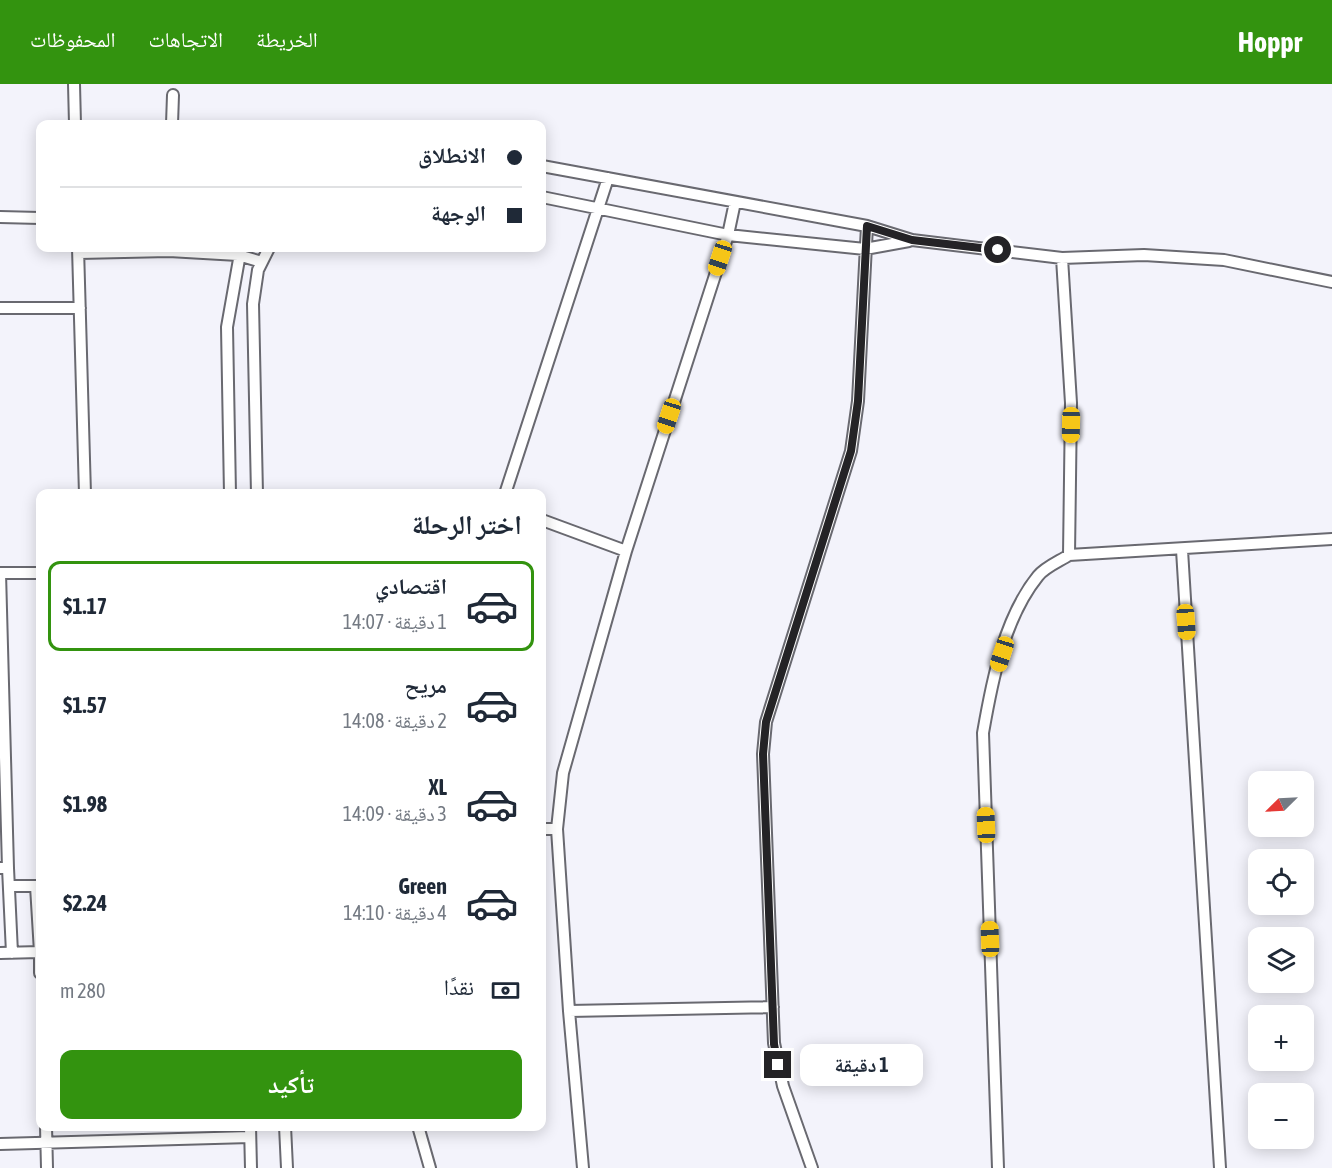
<!DOCTYPE html>
<html lang="ar">
<meta charset="utf-8">
<style>
body{margin:0;font-family:"Asap Condensed","Noto Naskh Arabic",sans-serif;background:#f2f2f3;color:#1f2937;direction:rtl;height:100vh;display:flex;flex-direction:column;font-size:22px;white-space:nowrap}
*{box-sizing:border-box;margin:0}
p{font-size:20px;color:#747a83}
.icon{flex:none;width:33px;height:33px;fill:none;stroke:currentColor;stroke-width:2;stroke-linecap:round;stroke-linejoin:round}
.map{position:relative;flex:1;overflow:hidden;direction:ltr}
.side{position:absolute;left:36px;top:405px;width:510px;height:642px;display:flex;flex-direction:column;background:#fff;border-radius:12px;box-shadow:0 3px 15px #0003;direction:rtl}
.side>*{flex:none}
.guide{position:absolute;left:36px;top:36px;width:510px;height:132px;border-radius:12px;box-shadow:0 3px 15px #0003;direction:rtl;display:grid;align-content:center;height:132px;padding:0 24px;background:#fff}
.needle{width:39px;rotate:246deg}
.tools{position:absolute;left:1248px;top:687px;display:grid;gap:12px}
.tools a{display:grid;place-items:center;width:66px;height:66px;border-radius:12px;background:#fff;box-shadow:0 3px 15px #0003;font-size:30px}
.end{position:absolute;width:27px;height:27px;margin:-14px;border:8px solid #242326;background:#fff;box-shadow:0 0 0 3px #fff}
.from{border-radius:50%}
.bubble{position:absolute;height:42px;border-radius:12px;background:#fff;box-shadow:0 3px 15px #0003;font-size:20px;font-weight:700;line-height:42px;text-align:center;direction:rtl}
.car{position:absolute;width:18px;height:36px;margin:-18px -9px;border-radius:8px;box-shadow:0 0 4px 2px #0007;background:linear-gradient(#f5c518 24%,#345 0 40%,#f5c518 0 76%,#345 0 86%,#f5c518 0)}
.guide b{display:flex;align-items:center;gap:21px;height:57px;font-size:22px}
.guide b+b{border-top:2px solid #e0e1e3}
.guide i{width:15px;height:15px;background:#1f2937}
ul{padding:0;list-style:none}
li{display:flex;align-items:center;gap:18px;height:90px;margin:0 12px 9px;padding:0 12px;border:3px solid transparent;border-radius:12px}
li div{flex:1}
li b{display:block;font-size:22px}
li em{font-style:normal;font-weight:700}
li.current{border-color:#33930f}
li>.icon{width:54px;height:54px;stroke-width:1.5}
h2{padding:0 24px;font-size:27px;line-height:72px}
.pay{display:flex;align-items:center;gap:15px;height:66px;padding:0 24px;font-size:22px}
.pay p{margin-inline-start:auto}
.cta{display:flex;gap:12px;margin-top:auto;padding:12px 24px}
.cta a{flex:1;height:69px;border-radius:12px;background:#33930f;color:#fff;font-size:24px;font-weight:700;line-height:69px;text-align:center}
header{display:flex;align-items:center;gap:36px;box-sizing:border-box;height:84px;padding:0 30px;background:#33930f;color:#fff}
header strong{font-size:28px}
nav{display:flex;gap:33px;margin-inline-start:auto;font-size:21px}
.map>svg:first-child{display:block}
.lines{fill:none;stroke-linecap:round;stroke-linejoin:round}
.service-casing{stroke:#696970;stroke-width:14}
.service{stroke:#fff;stroke-width:10}
.route{stroke:#242326;stroke-width:8}
</style>
<header>
<strong>Hoppr</strong>
<nav><a>الخريطة</a><a>الاتجاهات</a><a>المحفوظات</a></nav>
</header>
<div class="map">
<svg width="1332" height="1084" viewBox="0 0 1332 1084">
<rect width="100%" height="100%" fill="#f3f3fb"/>
<g class="lines">
<defs>
<path id="service" d="M 74,0 L 75,40
M 172,40 L 173,11
M 542,82 L 867,142 L 912,156 L 1062,174 L 1144,171 L 1224,176 L 1332,198
M 542,113 L 728,151 L 865,165 L 909,157
M 0,133 L 40,134
M 78,164 L 85,410
M 169,167 L 238,171 L 262,178
M 79,169 L 169,167 L 169,164
M 0,224 L 80,224
M 230,410 L 227,243 L 241,164
M 257,410 L 253,220 L 258,186 L 269,164
M 505,410 L 608,94
M 542,436 L 626,467
M 1182,466 L 1220,1084
M 1069,471 L 1332,455
M 542,745 L 557,745
M 0,784 L 8,784 L 12,869
M 8,784 L 0,489 L 40,489
M 10,802 L 36,802
M 40,868 L 36,802 L 40,802
M 0,869 L 40,868 L 40,889
M 569,927 L 773,923
M 46,1042 L 47,1084
M 250,1042 L 251,1084
M 285,1042 L 287,1084
M 418,1042 L 430,1084
M 0,1060 L 250,1053
M 583,1084 L 569,927 L 557,745 L 563,689 L 626,467 L 728,151 L 735,118
M 812,1084 L 783,1002 L 774,959 L 763,670 L 766,638 L 851,367 L 858,317 L 867,142
M 998,1084 L 983,649 C 992,597 1004,534 1038,492 C 1045,483 1060,477 1069,471 L 1071,319 L 1062,174"/>
</defs>
<use href="#service" class="service-casing"/>
<use href="#service" class="service"/>
</g>
<g class="lines">
<path class="route" d="M 778,981 L 774,960 L 763,670 L 766,638 L 851,367 L 858,317 L 867,142 L 912,156 L 998,166"/>
</g>
</svg>
<div class="tools">
<a><svg class="needle" viewBox="-14 -14 28 28"><path d="M0-13l5 13h-10z" fill="#e53935"/><path d="M0 13l5-13h-10z" fill="#747a83"/></svg></a>
<a><svg class="icon" aria-label="locate" viewBox="0 0 24 24"><circle cx="12" cy="12" r="6"/><path d="M12 2v4M12 18v4M2 12h4M18 12h4"/></svg></a>
<a><svg class="icon" aria-label="layers" viewBox="0 0 24 24"><path d="M12 4l9 5-9 5-9-5zM3 14l9 5 9-5"/></svg></a>
<a>+</a>
<a>−</a>
</div>
<i class="end from" style="left:998px;top:166px"></i>
<i class="end" style="left:778px;top:981px"></i>
<div class="bubble" style="left:800px;top:960px;width:123px">1 دقيقة</div>
<i class="car" style="left:720px;top:174px;rotate:198deg"></i>
<i class="car" style="left:669px;top:332px;rotate:198deg"></i>
<i class="car" style="left:1071px;top:341px;rotate:181deg"></i>
<i class="car" style="left:1186px;top:538px;rotate:176deg"></i>
<i class="car" style="left:1002px;top:570px;rotate:198deg"></i>
<i class="car" style="left:986px;top:741px;rotate:358deg"></i>
<i class="car" style="left:990px;top:855px;rotate:358deg"></i>
<div class="guide">
<b><i class="from"></i>الانطلاق</b>
<b><i></i>الوجهة</b>
</div>
<section class="side">
<h2>اختر الرحلة</h2>
<ul>
<li class="current"><svg class="icon" aria-label="car" viewBox="0 0 24 24"><path d="M5 17H2v-5l4-1 3-4h7l3 4 3 1v5h-3M9 17h6M6 11h13"/><circle cx="7" cy="17" r="2"/><circle cx="17" cy="17" r="2"/></svg><div><b>اقتصادي</b><p>1 دقيقة · 14:07</p></div><em>$1.17</em></li>
<li><svg class="icon" aria-label="car" viewBox="0 0 24 24"><path d="M5 17H2v-5l4-1 3-4h7l3 4 3 1v5h-3M9 17h6M6 11h13"/><circle cx="7" cy="17" r="2"/><circle cx="17" cy="17" r="2"/></svg><div><b>مريح</b><p>2 دقيقة · 14:08</p></div><em>$1.57</em></li>
<li><svg class="icon" aria-label="car" viewBox="0 0 24 24"><path d="M5 17H2v-5l4-1 3-4h7l3 4 3 1v5h-3M9 17h6M6 11h13"/><circle cx="7" cy="17" r="2"/><circle cx="17" cy="17" r="2"/></svg><div><b>XL</b><p>3 دقيقة · 14:09</p></div><em>$1.98</em></li>
<li><svg class="icon" aria-label="car" viewBox="0 0 24 24"><path d="M5 17H2v-5l4-1 3-4h7l3 4 3 1v5h-3M9 17h6M6 11h13"/><circle cx="7" cy="17" r="2"/><circle cx="17" cy="17" r="2"/></svg><div><b>Green</b><p>4 دقيقة · 14:10</p></div><em>$2.24</em></li>
</ul>
<div class="pay"><svg class="icon" aria-label="cash" viewBox="0 0 24 24"><path d="M3 7h18v10H3z"/><circle cx="12" cy="12" r="2"/></svg>نقدًا<p>280 m</p></div>
<div class="cta"><a>تأكيد</a></div>
</section>
</div>
